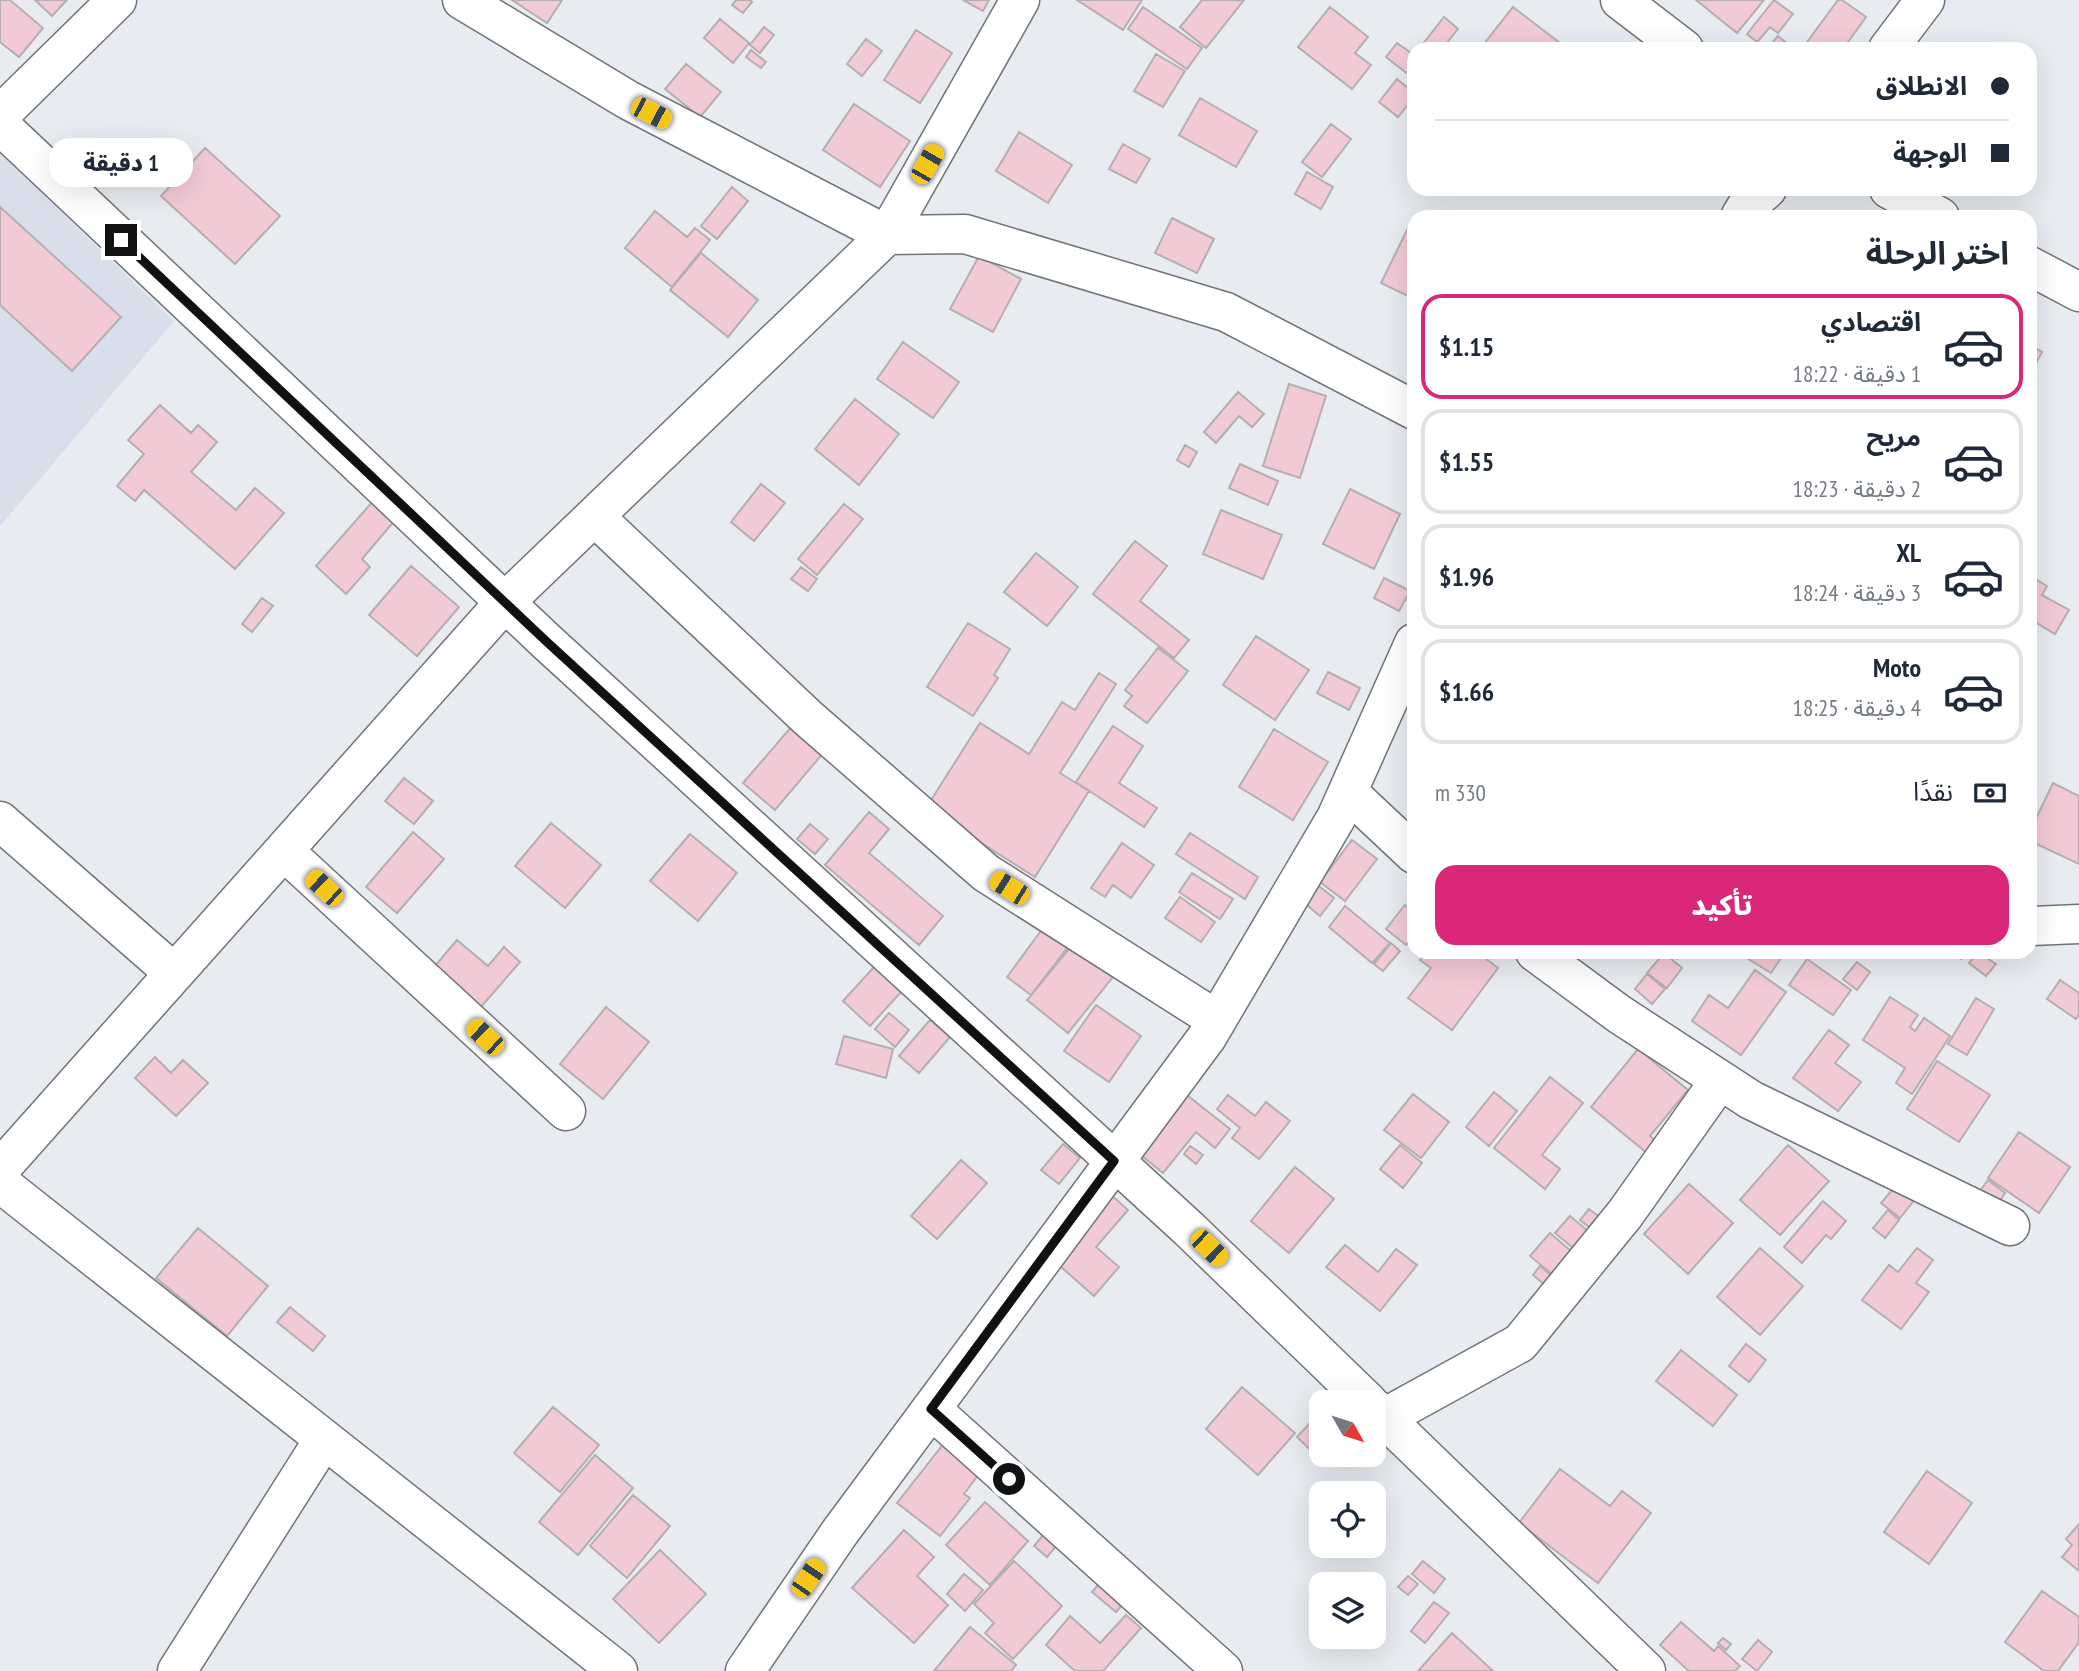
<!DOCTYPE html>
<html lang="ar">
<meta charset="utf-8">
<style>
body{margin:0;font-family:"PT Sans Narrow","Noto Sans Arabic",sans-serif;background:#f2f2f3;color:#1f2937;direction:rtl;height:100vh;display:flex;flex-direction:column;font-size:26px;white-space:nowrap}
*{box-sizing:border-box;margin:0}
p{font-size:23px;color:#747a83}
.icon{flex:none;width:38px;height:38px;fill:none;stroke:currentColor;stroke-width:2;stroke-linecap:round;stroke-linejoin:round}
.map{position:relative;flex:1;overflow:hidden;direction:ltr}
.side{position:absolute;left:1407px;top:210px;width:630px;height:749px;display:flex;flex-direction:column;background:#fff;border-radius:21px;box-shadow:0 7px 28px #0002;direction:rtl}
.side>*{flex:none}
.guide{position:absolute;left:1407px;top:42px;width:630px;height:154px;border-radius:21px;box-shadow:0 7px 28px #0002;direction:rtl;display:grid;align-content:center;height:154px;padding:0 28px;background:#fff}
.needle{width:46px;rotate:129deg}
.fabs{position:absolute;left:1309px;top:1390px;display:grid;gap:14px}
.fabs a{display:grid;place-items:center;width:77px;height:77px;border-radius:14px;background:#fff;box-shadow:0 7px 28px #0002;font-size:35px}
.end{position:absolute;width:32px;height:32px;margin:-16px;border:9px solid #101112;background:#fff;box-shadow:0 0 0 4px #fff}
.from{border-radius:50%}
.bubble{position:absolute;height:49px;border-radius:21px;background:#fff;box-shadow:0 7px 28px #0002;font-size:23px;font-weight:800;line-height:49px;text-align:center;direction:rtl}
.car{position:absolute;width:21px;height:42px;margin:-21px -10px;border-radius:9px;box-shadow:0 0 5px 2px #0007;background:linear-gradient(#f5c518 24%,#345 0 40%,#f5c518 0 76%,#345 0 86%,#f5c518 0)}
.guide b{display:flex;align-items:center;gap:24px;height:66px;font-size:26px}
.guide b+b{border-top:2px solid #e0e1e3}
.guide i{width:18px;height:18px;background:#1f2937}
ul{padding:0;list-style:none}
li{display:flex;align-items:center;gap:21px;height:105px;margin:0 14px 10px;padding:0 14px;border:4px solid #e0e1e3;border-radius:21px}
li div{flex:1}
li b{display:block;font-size:26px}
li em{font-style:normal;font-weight:800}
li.active{border-color:#db2777}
li>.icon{width:63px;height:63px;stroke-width:1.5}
h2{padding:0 28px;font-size:32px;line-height:84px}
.pay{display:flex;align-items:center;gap:18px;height:77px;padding:0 28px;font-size:26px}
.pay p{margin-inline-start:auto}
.button{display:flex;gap:14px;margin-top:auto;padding:14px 28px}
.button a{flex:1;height:80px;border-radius:21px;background:#db2777;color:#fff;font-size:28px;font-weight:800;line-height:80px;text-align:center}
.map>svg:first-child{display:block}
.built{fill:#d8dfea}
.building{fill:#f2cad6;stroke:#b5afb1;stroke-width:2}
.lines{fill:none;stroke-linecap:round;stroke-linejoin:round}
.minor-casing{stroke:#707377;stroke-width:41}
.minor{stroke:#fff;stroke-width:38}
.route{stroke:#101112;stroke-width:9}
</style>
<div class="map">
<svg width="2079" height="1671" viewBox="0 0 2079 1671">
<rect width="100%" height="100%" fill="#e8ebf0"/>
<path class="built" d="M 0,153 L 174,321 L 0,526 Z"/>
<path class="building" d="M 0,0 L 10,0 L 43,28 L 19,57 L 0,42 Z
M 35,0 L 67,0 L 52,16 Z
M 512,0 L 562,0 L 547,23 Z
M 736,0 L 750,0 L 752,2 L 743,13 L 732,5 Z
M 963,0 L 989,0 L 983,11 Z
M 1077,0 L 1142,0 L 1123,30 Z
M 1202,0 L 1244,0 L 1206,48 L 1180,27 Z
M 1696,0 L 1764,0 L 1737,33 Z
M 1774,0 L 1793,14 L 1778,33 L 1770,27 L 1757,42 L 1747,34 Z
M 1838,0 L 1842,0 L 1866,17 L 1843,49 L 1802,49 Z
M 1143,7 L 1202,48 L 1187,69 L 1128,29 Z
M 1330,7 L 1368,37 L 1355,53 L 1371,65 L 1352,89 L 1298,47 Z
M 1513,7 L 1568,49 L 1480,49 Z
M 1444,17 L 1458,29 L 1442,49 L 1419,49 Z
M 720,19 L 749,43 L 733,63 L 704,38 Z
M 764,27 L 774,35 L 760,53 L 750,45 Z
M 916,30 L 952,53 L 920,103 L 884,80 Z
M 1778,36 L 1794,49 L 1767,49 Z
M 866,39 L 882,51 L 862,76 L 847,64 Z
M 1397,43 L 1414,55 L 1414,79 L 1386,57 Z
M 751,50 L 766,62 L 761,68 L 746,57 Z
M 1156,54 L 1185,71 L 1163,107 L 1134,91 Z
M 686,64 L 721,92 L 700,117 L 665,89 Z
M 1397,79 L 1414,93 L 1414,97 L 1398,117 L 1379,102 Z
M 1200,98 L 1257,131 L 1236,167 L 1179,135 Z
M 854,104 L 910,141 L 880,187 L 823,150 Z
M 1331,124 L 1351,139 L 1322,177 L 1302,162 Z
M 1019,132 L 1072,165 L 1048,203 L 996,171 Z
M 1123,144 L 1150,159 L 1136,183 L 1109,169 Z
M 205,148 L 280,216 L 235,264 L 161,196 Z
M 1307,172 L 1333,187 L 1321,209 L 1295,194 Z
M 732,187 L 748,201 L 717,239 L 701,226 Z
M 0,207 L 121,317 L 72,371 L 0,305 Z
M 655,211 L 687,237 L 695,228 L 710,240 L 672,287 L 625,248 Z
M 1172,218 L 1214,239 L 1197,273 L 1155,253 Z
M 1411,222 L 1414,223 L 1414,295 L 1412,298 L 1381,283 Z
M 701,253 L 758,300 L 728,337 L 670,290 Z
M 979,256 L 1021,279 L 993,332 L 950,309 Z
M 903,342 L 959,382 L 933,418 L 877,379 Z
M 2030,345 L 2042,352 L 2030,375 Z
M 1289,384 L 1326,396 L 1300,478 L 1263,466 Z
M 1238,392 L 1264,414 L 1252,427 L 1239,416 L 1216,443 L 1204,432 Z
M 855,399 L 899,434 L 859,485 L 815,449 Z
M 160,405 L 191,433 L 198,425 L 217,442 L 191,472 L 236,510 L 255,488 L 284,513 L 235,569 L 144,490 L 135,501 L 117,486 L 144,454 L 128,440 Z
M 1185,445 L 1197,452 L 1189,467 L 1177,460 Z
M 1240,464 L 1278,481 L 1268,505 L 1229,488 Z
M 761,484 L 785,503 L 754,541 L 731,522 Z
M 1350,489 L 1400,514 L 1374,569 L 1323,544 Z
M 374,500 L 396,519 L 362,559 L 370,567 L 346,594 L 316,566 Z
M 844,504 L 863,519 L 817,575 L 798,559 Z
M 1221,510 L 1282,535 L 1263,579 L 1203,554 Z
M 1135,541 L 1167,566 L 1140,601 L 1189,640 L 1174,658 L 1093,594 Z
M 1036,553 L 1078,587 L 1047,626 L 1004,592 Z
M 411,566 L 459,607 L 417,656 L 369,615 Z
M 801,567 L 817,579 L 808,591 L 791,579 Z
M 2030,576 L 2047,586 L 2042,595 L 2069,610 L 2055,634 L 2030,619 Z
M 1384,578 L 1410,591 L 1399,611 L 1374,598 Z
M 262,598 L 273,606 L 252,632 L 242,624 Z
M 968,623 L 1010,649 L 994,675 L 998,678 L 973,716 L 927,687 Z
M 1256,636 L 1309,670 L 1275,720 L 1223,685 Z
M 1158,648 L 1188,671 L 1147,723 L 1124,706 L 1132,696 L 1125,690 Z
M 1328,672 L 1360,688 L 1349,710 L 1317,693 Z
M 1099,673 L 1116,684 L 1060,773 L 1089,791 L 1035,877 L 926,808 L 980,723 L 1029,754 L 1062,702 L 1075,710 Z
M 793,725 L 824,752 L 775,810 L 743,783 Z
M 1113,726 L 1143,746 L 1119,783 L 1157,808 L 1144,827 L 1076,782 Z
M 1274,729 L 1328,762 L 1293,820 L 1239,787 Z
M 404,778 L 433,801 L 414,824 L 385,801 Z
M 2053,783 L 2079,796 L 2079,864 L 2030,841 L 2030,831 Z
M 869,812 L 889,829 L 869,853 L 943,916 L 919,945 L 825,865 Z
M 551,823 L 601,865 L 565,908 L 515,866 Z
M 810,824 L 828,839 L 815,854 L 797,839 Z
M 413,832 L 444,859 L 397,913 L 366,887 Z
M 1190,833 L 1258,877 L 1245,899 L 1176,854 Z
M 690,834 L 737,873 L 698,921 L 650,881 Z
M 1352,840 L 1377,859 L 1345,901 L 1320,882 Z
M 1122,843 L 1154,865 L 1131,898 L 1113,885 L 1105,897 L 1091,888 Z
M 1192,873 L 1233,899 L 1220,919 L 1179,892 Z
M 1315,883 L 1334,898 L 1320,916 L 1301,900 Z
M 1180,897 L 1215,922 L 1201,942 L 1165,918 Z
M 1405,905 L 1414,913 L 1414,936 L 1406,945 L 1386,929 Z
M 1345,906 L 1390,943 L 1372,963 L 1329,927 Z
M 1049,920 L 1074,939 L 1031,995 L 1007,977 Z
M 457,940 L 488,966 L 504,947 L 520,962 L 481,1007 L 435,966 Z
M 1391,943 L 1400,951 L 1383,971 L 1374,964 Z
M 1073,944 L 1113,977 L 1068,1033 L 1027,1000 Z
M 1426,952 L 1477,952 L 1498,968 L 1452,1030 L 1408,998 L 1431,968 L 1420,960 Z
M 1668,952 L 1683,952 L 1677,959 Z
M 1744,952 L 1785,952 L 1771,973 L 1742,955 Z
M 1953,952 L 1967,952 L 1961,959 Z
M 1978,952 L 1996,964 L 1986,976 L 1969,963 Z
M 1664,953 L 1682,968 L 1667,988 L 1647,973 Z
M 1807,959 L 1851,990 L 1833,1015 L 1789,985 Z
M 1857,962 L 1870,972 L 1857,990 L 1843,979 Z
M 875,966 L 902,991 L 870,1026 L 843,1001 Z
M 1755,970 L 1786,992 L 1741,1055 L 1692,1021 L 1709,995 L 1728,1008 Z
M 1647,974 L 1665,989 L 1652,1004 L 1635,989 Z
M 2060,980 L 2079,993 L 2079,1014 L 2076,1019 L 2047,999 Z
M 1890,997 L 1918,1015 L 1910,1027 L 1915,1031 L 1924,1018 L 1950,1036 L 1912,1094 L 1896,1083 L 1905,1068 L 1863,1040 Z
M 1976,998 L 1994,1009 L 1967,1055 L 1948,1044 Z
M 1096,1005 L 1141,1036 L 1109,1082 L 1064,1051 Z
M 606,1007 L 649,1042 L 603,1099 L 560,1064 Z
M 889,1013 L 909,1030 L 895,1047 L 875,1029 Z
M 930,1020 L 950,1037 L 919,1073 L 899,1056 Z
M 1829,1030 L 1849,1045 L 1835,1063 L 1861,1082 L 1838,1111 L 1793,1078 Z
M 844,1036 L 893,1049 L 886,1078 L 836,1064 Z
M 1638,1049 L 1688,1090 L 1650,1136 L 1657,1142 L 1647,1153 L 1591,1107 Z
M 155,1057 L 171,1073 L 183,1060 L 208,1083 L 176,1116 L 135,1078 Z
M 1937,1061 L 1990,1095 L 1959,1142 L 1907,1109 Z
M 1550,1077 L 1583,1103 L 1542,1155 L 1560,1169 L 1545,1189 L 1494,1148 Z
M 1183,1092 L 1230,1129 L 1215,1148 L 1196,1132 L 1163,1173 L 1136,1151 Z
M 1494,1092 L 1517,1111 L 1489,1146 L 1466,1127 Z
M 1413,1094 L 1449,1122 L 1421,1158 L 1384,1130 Z
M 1228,1095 L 1255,1116 L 1266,1102 L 1290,1121 L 1259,1159 L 1232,1138 L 1240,1128 L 1217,1109 Z
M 2019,1132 L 2070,1167 L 2039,1213 L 1988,1178 Z
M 1063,1144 L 1080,1158 L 1059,1184 L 1041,1170 Z
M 1400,1145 L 1422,1163 L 1403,1188 L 1380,1169 Z
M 1788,1145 L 1829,1181 L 1780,1235 L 1740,1200 Z
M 1190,1146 L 1203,1155 L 1196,1164 L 1184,1154 Z
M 961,1160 L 987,1183 L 937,1239 L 911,1216 Z
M 1295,1167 L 1334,1199 L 1289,1253 L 1251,1221 Z
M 1988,1180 L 2005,1193 L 1996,1207 L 1978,1194 Z
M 1689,1184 L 1733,1223 L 1688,1274 L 1644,1234 Z
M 1897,1184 L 1916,1198 L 1900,1218 L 1881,1203 Z
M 1109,1193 L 1128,1210 L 1096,1247 L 1119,1267 L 1094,1296 L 1052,1259 Z
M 1823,1201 L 1846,1221 L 1831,1239 L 1826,1235 L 1802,1263 L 1784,1247 Z
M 1589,1209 L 1601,1218 L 1592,1229 L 1580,1220 Z
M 1888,1210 L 1899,1220 L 1885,1238 L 1873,1228 Z
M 1570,1216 L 1588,1231 L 1573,1248 L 1555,1233 Z
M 198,1228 L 268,1286 L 227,1336 L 156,1278 Z
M 1550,1233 L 1572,1252 L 1553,1275 L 1530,1256 Z
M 1345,1245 L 1378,1272 L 1396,1249 L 1417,1265 L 1380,1311 L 1326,1267 Z
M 1760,1248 L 1803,1286 L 1760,1335 L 1717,1297 Z
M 1917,1248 L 1933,1260 L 1916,1283 L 1929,1292 L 1901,1329 L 1862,1300 L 1889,1265 L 1898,1272 Z
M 1540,1266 L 1552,1276 L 1545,1285 L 1533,1275 Z
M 290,1307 L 325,1336 L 313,1351 L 277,1322 Z
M 1746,1344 L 1766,1360 L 1749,1382 L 1729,1366 Z
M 1681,1350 L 1737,1395 L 1713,1426 L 1656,1381 Z
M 1242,1387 L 1295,1433 L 1258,1475 L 1206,1429 Z
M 553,1407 L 599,1445 L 560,1492 L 514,1453 Z
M 1321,1411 L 1321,1450 L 1316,1455 L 1297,1437 Z
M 945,1442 L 982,1470 L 964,1494 L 970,1498 L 940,1536 L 897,1503 Z
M 595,1455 L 633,1488 L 578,1555 L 539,1522 Z
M 1560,1469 L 1610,1506 L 1622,1491 L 1651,1513 L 1598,1583 L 1519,1523 Z
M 1927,1471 L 1972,1503 L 1929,1564 L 1884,1532 Z
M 633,1495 L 670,1526 L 627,1578 L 590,1546 Z
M 985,1502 L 1028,1541 L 990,1585 L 946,1545 Z
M 2079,1524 L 2079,1571 L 2062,1557 L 2072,1545 L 2066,1539 Z
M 1049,1528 L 1062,1539 L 1047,1557 L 1034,1546 Z
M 904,1530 L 934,1557 L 917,1576 L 948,1605 L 914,1643 L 852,1588 Z
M 660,1550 L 706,1594 L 659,1643 L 613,1599 Z
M 1014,1561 L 1062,1606 L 1013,1659 L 985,1633 L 994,1623 L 974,1604 Z
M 1423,1561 L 1445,1579 L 1434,1593 L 1412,1574 Z
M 964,1574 L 983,1590 L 965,1611 L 947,1594 Z
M 1408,1576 L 1418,1584 L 1408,1595 L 1398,1587 Z
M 1105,1577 L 1129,1597 L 1116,1612 L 1092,1592 Z
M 2042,1591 L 2079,1617 L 2079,1642 L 2058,1671 L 2044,1671 L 2005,1642 Z
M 1434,1602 L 1449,1613 L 1425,1643 L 1411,1631 Z
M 1126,1615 L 1141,1628 L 1103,1671 L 1075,1671 L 1046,1645 L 1070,1616 L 1100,1643 Z
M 1681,1622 L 1714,1651 L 1718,1646 L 1740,1666 L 1735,1671 L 1689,1671 L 1660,1645 Z
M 970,1627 L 1016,1665 L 1011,1671 L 934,1671 Z
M 1452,1633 L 1493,1671 L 1418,1671 Z
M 1723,1638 L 1731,1644 L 1726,1650 L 1718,1643 Z
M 1758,1640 L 1772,1652 L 1757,1671 L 1742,1659 Z"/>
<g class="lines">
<defs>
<path id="minor" d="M 462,0 L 628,100 L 887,235 L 965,234 L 1226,312 L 1414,410
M 1620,0 L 1684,49
M 1888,49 L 1925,0
M 0,115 L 117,0
M 0,125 L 547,642 L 1189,1229 L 1368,1402
M 1889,189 L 1940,217
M 1740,217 L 1746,207 L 1767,189
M 2030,266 L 2079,292
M 595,517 L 808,718 L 986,873 L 1217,1020
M 1348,792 L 1414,854
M 0,821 L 174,973
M 284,851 L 566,1111
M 2030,926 L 2079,924
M 1535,952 L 1619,1014 L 1751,1100 L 2010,1226
M 0,1169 L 505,602 L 887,235 L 1020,0
M 0,1183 L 618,1671
M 1374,1408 L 1646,1671
M 931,1409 L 1223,1671
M 1384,1418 L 1520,1343 L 1625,1214 L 1720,1080
M 177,1671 L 324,1439
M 745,1671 L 840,1532 L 1207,1037 L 1336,818 L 1414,643"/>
</defs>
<use href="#minor" class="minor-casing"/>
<use href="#minor" class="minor"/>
</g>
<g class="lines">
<path class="route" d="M 121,240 L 547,642 L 1114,1161 L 931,1409 L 1009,1479"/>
</g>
</svg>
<div class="fabs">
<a><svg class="needle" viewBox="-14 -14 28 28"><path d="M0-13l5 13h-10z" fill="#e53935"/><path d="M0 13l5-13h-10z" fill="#747a83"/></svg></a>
<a><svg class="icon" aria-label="locate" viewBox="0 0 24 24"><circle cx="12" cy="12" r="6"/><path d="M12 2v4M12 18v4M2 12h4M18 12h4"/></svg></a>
<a><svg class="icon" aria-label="layers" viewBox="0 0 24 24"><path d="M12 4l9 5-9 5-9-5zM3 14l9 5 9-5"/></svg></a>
</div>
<i class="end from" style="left:1009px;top:1479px"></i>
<i class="end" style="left:121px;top:240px"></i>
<div class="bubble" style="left:49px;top:138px;width:144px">1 دقيقة</div>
<i class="car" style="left:651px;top:113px;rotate:117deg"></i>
<i class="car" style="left:927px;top:164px;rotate:30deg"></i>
<i class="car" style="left:324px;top:888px;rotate:313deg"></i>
<i class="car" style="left:1009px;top:888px;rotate:302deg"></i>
<i class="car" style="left:485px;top:1037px;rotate:313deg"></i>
<i class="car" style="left:1209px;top:1248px;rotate:134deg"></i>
<i class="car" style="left:808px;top:1578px;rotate:34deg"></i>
<div class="guide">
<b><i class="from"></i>الانطلاق</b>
<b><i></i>الوجهة</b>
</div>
<section class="side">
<h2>اختر الرحلة</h2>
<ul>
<li class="active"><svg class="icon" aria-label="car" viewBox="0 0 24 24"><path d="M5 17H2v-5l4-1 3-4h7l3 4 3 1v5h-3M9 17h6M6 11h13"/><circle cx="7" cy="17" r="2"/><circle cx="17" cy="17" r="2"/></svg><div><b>اقتصادي</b><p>1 دقيقة · 18:22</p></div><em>$1.15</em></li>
<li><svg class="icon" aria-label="car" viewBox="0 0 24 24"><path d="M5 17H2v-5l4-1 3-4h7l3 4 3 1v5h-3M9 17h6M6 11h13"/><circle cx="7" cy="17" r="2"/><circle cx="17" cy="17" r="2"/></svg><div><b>مريح</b><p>2 دقيقة · 18:23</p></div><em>$1.55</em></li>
<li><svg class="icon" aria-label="car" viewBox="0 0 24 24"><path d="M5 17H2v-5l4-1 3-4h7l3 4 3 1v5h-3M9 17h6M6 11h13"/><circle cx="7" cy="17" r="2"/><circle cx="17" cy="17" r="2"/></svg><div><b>XL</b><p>3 دقيقة · 18:24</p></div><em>$1.96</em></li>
<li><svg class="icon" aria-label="car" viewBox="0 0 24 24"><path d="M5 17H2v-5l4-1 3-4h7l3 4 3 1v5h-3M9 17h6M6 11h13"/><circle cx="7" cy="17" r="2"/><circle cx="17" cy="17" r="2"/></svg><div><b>Moto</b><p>4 دقيقة · 18:25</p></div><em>$1.66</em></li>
</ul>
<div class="pay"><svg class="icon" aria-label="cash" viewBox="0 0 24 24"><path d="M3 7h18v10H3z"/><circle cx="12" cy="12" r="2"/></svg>نقدًا<p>330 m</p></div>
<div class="button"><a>تأكيد</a></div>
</section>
</div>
